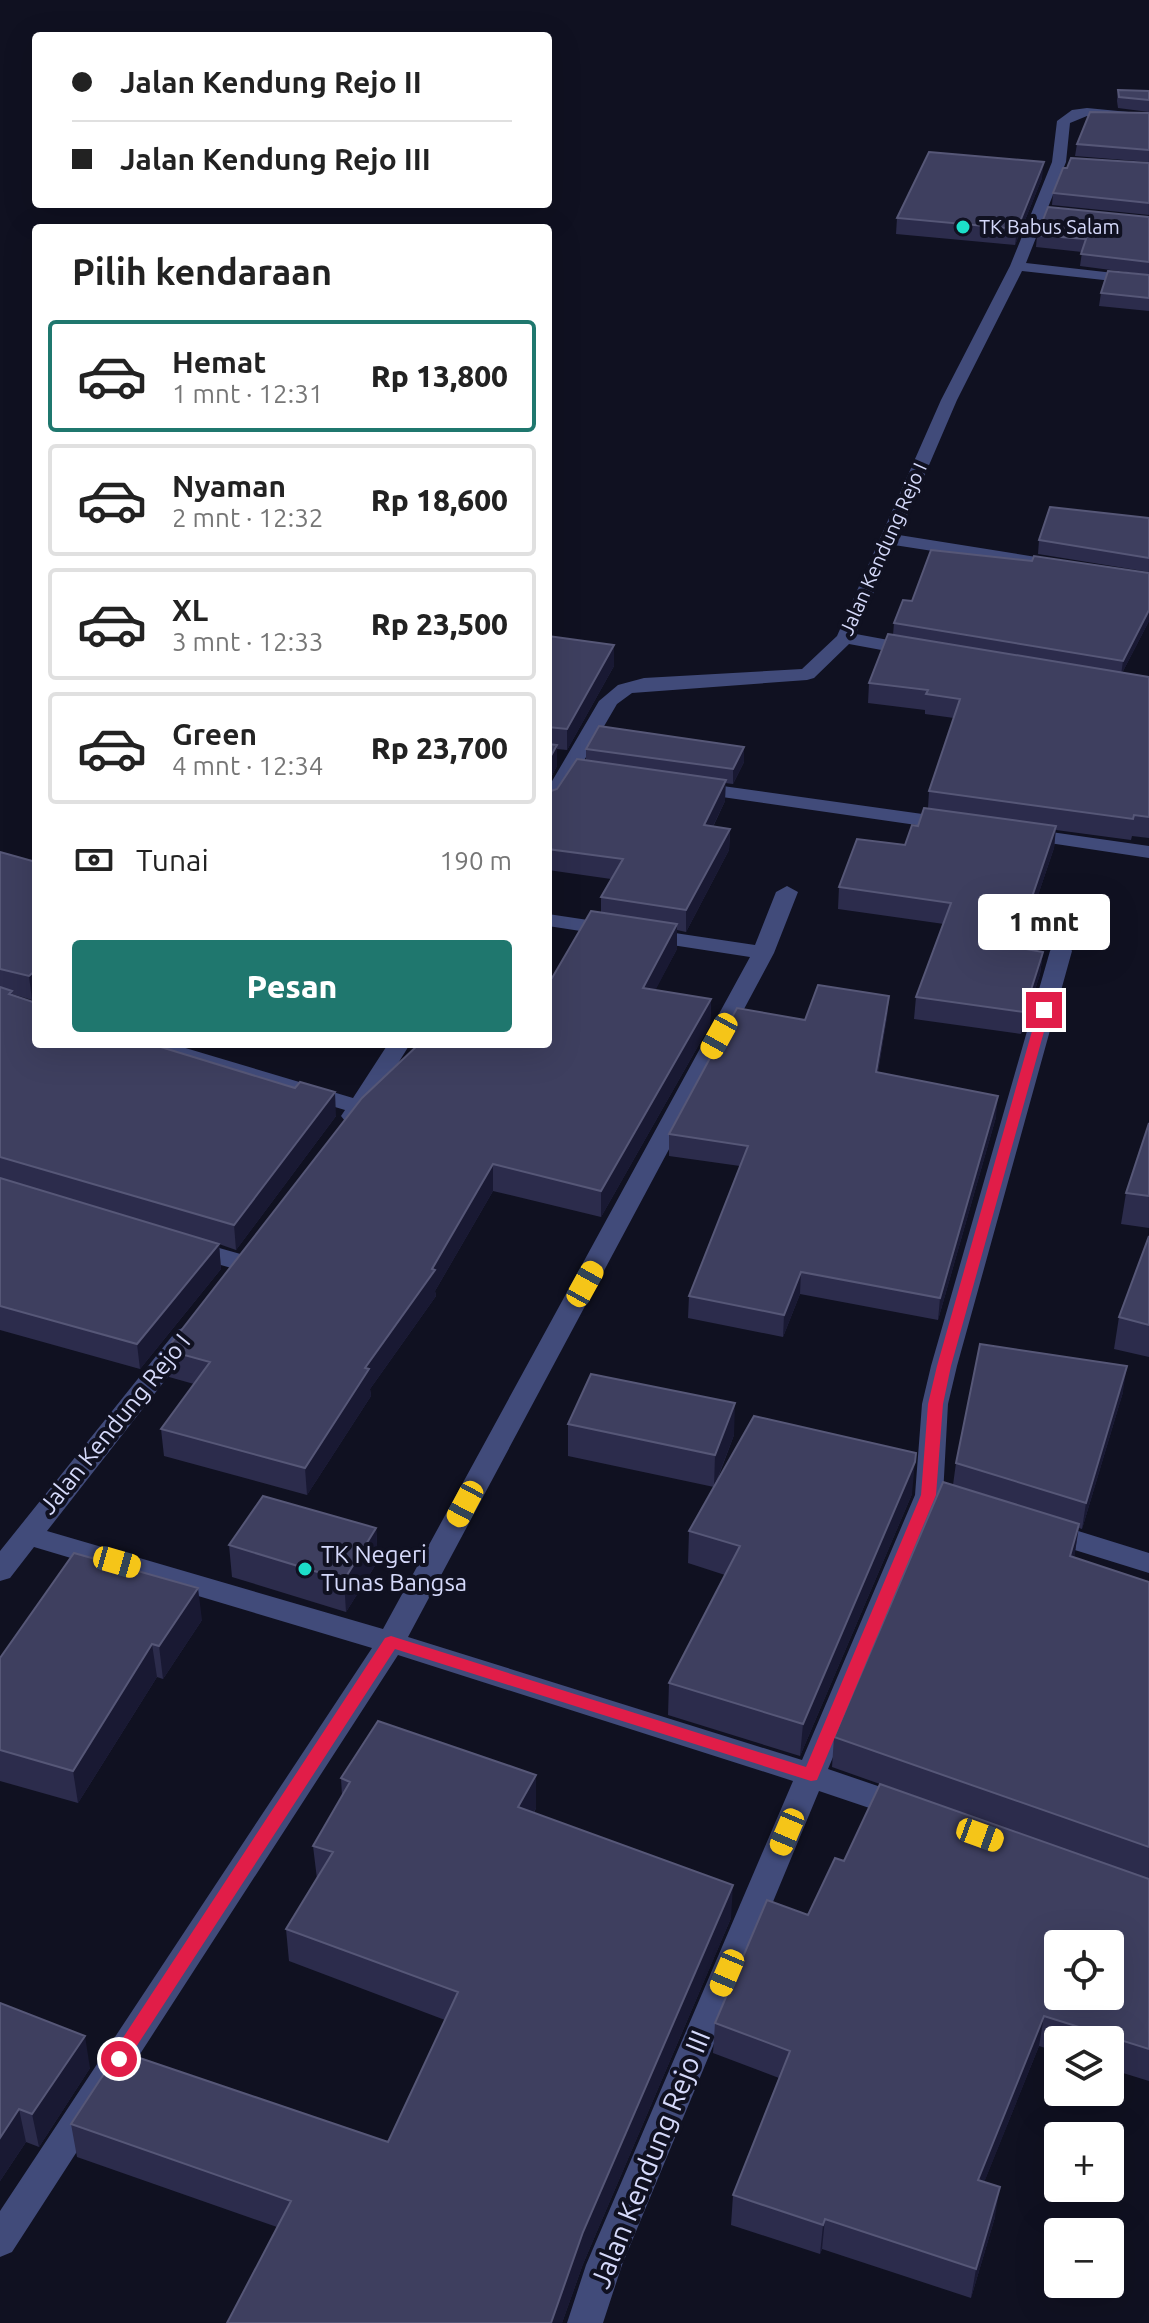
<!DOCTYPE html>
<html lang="id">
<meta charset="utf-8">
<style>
body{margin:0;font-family:Ubuntu,sans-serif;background:#f2f2f2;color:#222;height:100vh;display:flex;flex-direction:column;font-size:30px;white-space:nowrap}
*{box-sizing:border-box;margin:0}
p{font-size:26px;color:#767676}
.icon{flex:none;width:44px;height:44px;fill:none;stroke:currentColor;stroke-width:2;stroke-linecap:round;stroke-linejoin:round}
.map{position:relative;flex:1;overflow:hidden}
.side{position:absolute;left:32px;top:224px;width:520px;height:824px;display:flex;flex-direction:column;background:#fff;border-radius:8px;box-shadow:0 8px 32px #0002}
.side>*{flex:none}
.guide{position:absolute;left:32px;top:32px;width:520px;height:176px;border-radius:8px;box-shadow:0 8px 32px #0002;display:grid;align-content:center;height:176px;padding:0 40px;background:#fff}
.buttons{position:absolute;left:1044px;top:1930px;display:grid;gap:16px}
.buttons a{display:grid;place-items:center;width:80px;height:80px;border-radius:8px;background:#fff;box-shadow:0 8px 32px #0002;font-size:40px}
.end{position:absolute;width:36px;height:36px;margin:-18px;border:10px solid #e11d48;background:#fff;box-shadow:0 0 0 4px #fff}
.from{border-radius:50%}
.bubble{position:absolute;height:56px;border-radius:8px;background:#fff;box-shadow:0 8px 32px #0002;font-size:26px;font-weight:800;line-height:56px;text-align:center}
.car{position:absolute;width:24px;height:48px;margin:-24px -12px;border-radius:10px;box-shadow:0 0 6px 2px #0007;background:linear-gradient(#f5c518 24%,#345 0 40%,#f5c518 0 76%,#345 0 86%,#f5c518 0)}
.guide b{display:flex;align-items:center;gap:28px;height:76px;font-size:30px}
.guide b+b{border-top:2px solid #e0e0e0}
.guide i{width:20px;height:20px;background:#222}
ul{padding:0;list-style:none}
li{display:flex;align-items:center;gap:24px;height:112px;margin:0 16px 12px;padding:0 24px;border:4px solid #e0e0e0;border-radius:8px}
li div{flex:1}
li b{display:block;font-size:30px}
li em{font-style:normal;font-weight:800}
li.on{border-color:#1f776e}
li>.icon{width:72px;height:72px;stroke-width:1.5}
h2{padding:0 40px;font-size:36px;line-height:96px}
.pay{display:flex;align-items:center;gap:20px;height:88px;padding:0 40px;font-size:30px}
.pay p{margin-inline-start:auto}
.primary-button{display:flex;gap:16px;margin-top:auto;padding:16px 40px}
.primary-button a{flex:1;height:92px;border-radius:8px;background:#1f776e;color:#fff;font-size:32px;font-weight:800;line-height:92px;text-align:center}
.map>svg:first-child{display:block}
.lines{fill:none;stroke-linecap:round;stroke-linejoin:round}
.minor{fill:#414b7a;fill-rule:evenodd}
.wall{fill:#2c2c4c}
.shaded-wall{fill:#191933}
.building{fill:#3e3f5f;stroke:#565777;stroke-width:2;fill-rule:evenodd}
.route{fill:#e11d48}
.poi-dot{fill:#1cdfca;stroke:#101121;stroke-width:3}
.labels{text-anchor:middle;stroke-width:8;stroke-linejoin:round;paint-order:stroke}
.far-poi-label{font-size:20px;fill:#d5d9fa;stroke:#101121;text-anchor:start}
.far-street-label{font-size:20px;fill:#d5d9fa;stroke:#101121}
.street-label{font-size:24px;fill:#d5d9fa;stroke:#101121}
.poi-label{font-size:24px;fill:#d5d9fa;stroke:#101121;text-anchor:start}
.near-street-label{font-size:28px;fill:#d5d9fa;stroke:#101121}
</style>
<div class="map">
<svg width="1149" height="2323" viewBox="0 0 1149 2323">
<rect width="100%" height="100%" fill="#101121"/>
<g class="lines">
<path class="minor" d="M 1087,108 L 1149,114 L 1149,122 L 1087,116 L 1070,123 L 1066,162 L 1026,263 L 1149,277 L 1149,285 L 1022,271 L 957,400 L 899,535 L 1061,561 L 1070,566 L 1067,570 L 1061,571 L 894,545 L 856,634 L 921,646 L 923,650 L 921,654 L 914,656 L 849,644 L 814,678 L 807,680 L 632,693 L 617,704 L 558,805 L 548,811 L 548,788 L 599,701 L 618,685 L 644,678 L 802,669 L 837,636 L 941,400 L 1010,266 L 1052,162 L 1057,121 L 1072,110 Z
M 694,782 L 951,818 L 961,824 L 951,830 L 687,792 L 684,788 Z
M 1023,828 L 1149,846 L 1149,858 L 1016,838 L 1013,834 L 1016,830 Z
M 787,886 L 798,892 L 774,953 L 408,1637 L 802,1760 L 915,1495 L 922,1404 L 931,1366 L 1050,951 L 1053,946 L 1069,946 L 1072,951 L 957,1366 L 948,1404 L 943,1495 L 828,1769 L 913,1798 L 917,1807 L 913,1816 L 902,1819 L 819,1791 L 622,2265 L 603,2323 L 567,2323 L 586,2265 L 793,1781 L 398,1655 L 12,2252 L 0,2257 L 0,2211 L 372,1648 L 34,1547 L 10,1578 L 0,1581 L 0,1551 L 177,1330 L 186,1327 L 195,1330 L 199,1336 L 195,1342 L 47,1531 L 383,1629 L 750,957 L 548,926 L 548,914 L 755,945 L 776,892 Z
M 137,1044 L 172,1044 L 353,1098 L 388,1044 L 410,1044 L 368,1112 C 360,1120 358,1124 345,1121 L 341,1116 L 345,1110 L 140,1049 Z
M 191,1240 L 251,1257 L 255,1263 L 251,1269 L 242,1271 L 182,1254 L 179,1248 L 182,1242 Z
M 1046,1521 L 1149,1553 L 1149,1573 L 1036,1538 L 1032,1531 L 1036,1524 Z"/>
</g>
<path class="wall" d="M 1118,90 L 1149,91 L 1149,112 L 1118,108 L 1117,101 Z
M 1149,113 L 1149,162 L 1075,156 L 1077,144 Z
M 1149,163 L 1149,215 L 1052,205 L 1053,193 Z
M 1042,178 L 1015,245 L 896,234 L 897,218 Z
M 1149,217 L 1149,275 L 1080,266 L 1082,252 L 1036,247 L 1037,235 Z
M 1149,275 L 1149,311 L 1099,306 L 1101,293 Z
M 1149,518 L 1149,572 L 1038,554 L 1039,540 Z
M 1032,561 L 1149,573 L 1149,621 L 1122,673 L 1149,677 L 1149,838 L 1132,836 L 1131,840 L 1056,830 L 1054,848 L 1020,948 L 1043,952 L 1040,974 L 1021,1034 L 914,1019 L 916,997 L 944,924 L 838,909 L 839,887 L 905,845 L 918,826 L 928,808 L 929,791 L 954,718 L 925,714 L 925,710 L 868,703 L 869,683 L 893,635 L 894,623 L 912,601 Z
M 548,636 L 614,666 L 567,750 L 557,749 L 557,766 L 548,783 Z
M 744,747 L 744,762 L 733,784 L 725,783 L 725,801 L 713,827 L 730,829 L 729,850 L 686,932 L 677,930 L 677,949 L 655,990 L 711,999 L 710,1025 L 601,1217 L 493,1191 L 435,1291 L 436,1296 L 370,1389 L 371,1396 L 307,1495 L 164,1456 L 161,1429 L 194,1384 L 169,1377 L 166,1350 L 552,978 L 601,912 L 601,897 L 611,879 L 548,870 L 548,792 L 557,789 L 586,761 L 586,749 Z
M 0,852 L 36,862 L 32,1000 L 12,994 L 13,996 L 157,1046 L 336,1116 L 236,1250 L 219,1244 L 221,1269 L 140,1369 L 0,1330 Z
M 889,996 L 887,1017 L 878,1072 L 996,1117 L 938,1320 L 800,1294 L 783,1337 L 688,1318 L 689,1296 L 740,1166 L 669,1156 L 669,1134 L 805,1020 Z
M 1149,1123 L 1149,1228 L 1121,1224 L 1126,1193 Z
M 1149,1236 L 1149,1357 L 1114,1349 L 1119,1317 Z
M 1123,1392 L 1082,1529 L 1079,1528 L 1074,1557 L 1149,1582 L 1149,2081 L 1110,2069 L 1110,2040 L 1058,2040 L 1058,2052 L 1039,2046 L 984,2182 L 995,2217 L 971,2298 L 822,2249 L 820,2254 L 731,2225 L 733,2195 L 779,2078 L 713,2053 L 715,2023 L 808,1915 L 844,1861 L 880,1784 L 832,1767 L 834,1737 L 953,1485 L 956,1463 Z
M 568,1424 L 734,1435 L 715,1486 L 912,1494 L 800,1756 L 668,1715 L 669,1683 L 725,1575 L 688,1563 L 689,1531 L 714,1487 L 568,1456 Z
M 376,1528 L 378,1561 L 346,1612 L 232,1577 L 229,1545 Z
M 202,1620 L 163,1679 L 157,1677 L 78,1803 L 0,1781 L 0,1658 Z
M 536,1775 L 536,1808 L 534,1813 L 731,1918 L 583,2264 L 562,2323 L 227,2323 L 277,2227 L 77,2157 L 71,2124 L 388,2142 L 445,2020 L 289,1961 L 286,1929 L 317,1879 L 313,1846 L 342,1796 L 341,1778 Z
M 0,2003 L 90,2068 L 39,2147 L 26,2142 L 0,2181 Z"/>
<path class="shaded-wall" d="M 1044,162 L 1042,178 L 1015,245 L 1017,229 Z
M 551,601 L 551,621 L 548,625 L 548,605 Z
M 1149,610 L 1149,621 L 1121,675 L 1123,661 Z
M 614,645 L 614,666 L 567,750 L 567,729 Z
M 557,745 L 557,766 L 548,783 L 548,761 Z
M 744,747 L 744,762 L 733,784 L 733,769 Z
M 726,780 L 725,801 L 703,847 L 704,825 Z
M 1056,826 L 1054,848 L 1013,969 L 1015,947 Z
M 730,829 L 729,850 L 686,932 L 686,910 Z
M 677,924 L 677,949 L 643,1014 L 643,988 Z
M 1043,952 L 1040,974 L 1021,1034 L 1024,1012 Z
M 36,970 L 36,996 L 32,1000 L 29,976 Z
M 889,996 L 887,1017 L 874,1093 L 876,1072 Z
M 711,999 L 710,1025 L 601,1217 L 601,1191 Z
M 335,1092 L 336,1116 L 236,1250 L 234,1225 Z
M 998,1096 L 996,1117 L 938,1320 L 940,1298 Z
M 493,1164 L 493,1191 L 435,1291 L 436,1296 L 370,1389 L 371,1396 L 307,1495 L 305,1468 L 365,1368 L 432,1269 Z
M 219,1244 L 221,1269 L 140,1369 L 137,1344 Z
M 801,1272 L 800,1294 L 783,1337 L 784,1315 Z
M 1127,1366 L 1123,1392 L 1082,1529 L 1086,1503 Z
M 735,1403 L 734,1435 L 714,1487 L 715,1455 Z
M 915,1462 L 912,1494 L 800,1756 L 803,1724 Z
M 1079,1524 L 1075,1553 L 1065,1586 L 1070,1556 Z
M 376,1528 L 378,1561 L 346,1612 L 344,1580 Z
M 198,1588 L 202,1620 L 163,1679 L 159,1646 Z
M 152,1644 L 157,1677 L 78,1803 L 73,1771 Z
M 536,1775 L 536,1808 L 518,1840 L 518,1807 Z
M 733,1885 L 731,1918 L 583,2264 L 562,2323 L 551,2323 L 583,2232 Z
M 1044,2016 L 1039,2046 L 973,2210 L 978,2180 Z
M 85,2036 L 90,2068 L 39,2147 L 32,2114 Z
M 19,2109 L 26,2142 L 0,2181 L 0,2138 Z
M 1000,2187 L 995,2217 L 971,2298 L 976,2269 Z
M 825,2219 L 822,2249 L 820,2254 L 823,2225 Z"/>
<path class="building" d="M 1118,90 L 1149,91 L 1149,100 L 1119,97 Z
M 1090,112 L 1149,113 L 1149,150 L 1077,144 Z
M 929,152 L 1044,162 L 1017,229 L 897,218 Z
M 1071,158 L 1149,163 L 1149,203 L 1053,193 L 1063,168 L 1067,168 Z
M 1048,207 L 1149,217 L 1149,262 L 1081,254 L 1086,239 L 1037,235 Z
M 1108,271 L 1149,275 L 1149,298 L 1101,293 Z
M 1050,507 L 1149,518 L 1149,558 L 1039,540 Z
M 931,550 L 1032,561 L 1034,556 L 1149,573 L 1149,610 L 1123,661 L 894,623 L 903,600 L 912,601 Z
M 888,634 L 1149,677 L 1149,817 L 1134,815 L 1133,819 L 929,791 L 960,699 L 926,694 L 928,690 L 869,683 Z
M 548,636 L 614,645 L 567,729 L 548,727 Z
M 599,726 L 744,747 L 733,769 L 586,749 Z
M 548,744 L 557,745 L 548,761 Z
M 577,759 L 726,780 L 704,825 L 730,829 L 686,910 L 601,897 L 623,859 L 548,849 L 548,792 L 557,789 Z
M 924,808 L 1056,826 L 1015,947 L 1043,952 L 1024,1012 L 916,997 L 951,903 L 839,887 L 857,839 L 905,845 L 912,825 L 918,826 Z
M 0,852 L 36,862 L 36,970 L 29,976 L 0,969 Z
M 591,911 L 677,924 L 643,988 L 711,999 L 601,1191 L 493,1164 L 432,1269 L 435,1270 L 365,1368 L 369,1369 L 305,1468 L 161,1429 L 210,1362 L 166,1350 L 362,1098 L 419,1044 L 548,1044 L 548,978 L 552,978 Z
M 818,985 L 889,996 L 876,1072 L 998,1096 L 940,1298 L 801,1272 L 784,1315 L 689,1296 L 748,1146 L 669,1134 L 737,1008 L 805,1020 Z
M 0,987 L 12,991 L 9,994 L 36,1003 L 36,1044 L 151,1044 L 295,1088 L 300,1082 L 335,1092 L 234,1225 L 0,1157 Z
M 1149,1123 L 1149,1196 L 1126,1193 Z
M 0,1178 L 219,1244 L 137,1344 L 0,1306 Z
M 1149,1236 L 1149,1325 L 1119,1317 Z
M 980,1344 L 1127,1366 L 1086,1503 L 956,1463 Z
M 591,1374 L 735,1403 L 715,1455 L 568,1424 Z
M 754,1416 L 916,1453 L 915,1462 L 803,1724 L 669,1683 L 740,1546 L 689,1531 Z
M 943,1482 L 1079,1524 L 1070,1556 L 1149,1582 L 1149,1847 L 834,1737 Z
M 263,1496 L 376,1528 L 344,1580 L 229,1545 Z
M 74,1553 L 198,1588 L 159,1646 L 152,1644 L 73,1771 L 0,1750 L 0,1658 Z
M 378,1721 L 536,1775 L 518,1807 L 733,1885 L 583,2232 L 551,2323 L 227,2323 L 291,2201 L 71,2124 L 119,2051 L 388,2142 L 458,1992 L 286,1929 L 333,1852 L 313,1846 L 350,1782 L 341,1778 Z
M 880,1784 L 1149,1879 L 1149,2049 L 1044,2016 L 978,2180 L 1000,2187 L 976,2269 L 825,2219 L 823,2225 L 733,2195 L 790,2051 L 715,2023 L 767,1900 L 808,1915 L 835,1858 L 844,1861 ZM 1058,1944 L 1110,1944 L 1110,1996 L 1058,1996 Z
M 0,2003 L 85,2036 L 32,2114 L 19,2109 L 0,2138 Z"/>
<path class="route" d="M 1044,1006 L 1050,1010 L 951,1366 L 943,1404 L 936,1495 L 817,1780 L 811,1781 L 395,1649 L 125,2064 L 113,2064 L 110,2059 L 113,2053 L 385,1638 L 391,1636 L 806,1767 L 921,1495 L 928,1404 L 937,1366 L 1038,1010 Z"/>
<g class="poi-dot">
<circle cx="963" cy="227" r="8"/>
<circle cx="305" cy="1569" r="8"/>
</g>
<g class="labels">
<g class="far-poi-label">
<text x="979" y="234">TK Babus Salam</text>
</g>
<g class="far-street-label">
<text transform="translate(883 549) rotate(-66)" y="7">Jalan Kendung Rejo I</text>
</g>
<g class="street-label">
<text transform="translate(115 1424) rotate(-51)" y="8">Jalan Kendung Rejo I</text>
</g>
<g class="poi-label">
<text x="321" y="1563">TK Negeri<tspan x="321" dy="28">Tunas Bangsa</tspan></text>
</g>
<g class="near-street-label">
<text transform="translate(650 2159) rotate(-68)" y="10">Jalan Kendung Rejo III</text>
</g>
</g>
</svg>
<div class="buttons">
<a><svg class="icon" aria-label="locate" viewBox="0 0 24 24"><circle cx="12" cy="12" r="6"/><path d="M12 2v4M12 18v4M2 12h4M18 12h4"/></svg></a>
<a><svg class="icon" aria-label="layers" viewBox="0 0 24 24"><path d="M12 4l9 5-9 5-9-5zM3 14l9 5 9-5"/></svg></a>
<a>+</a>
<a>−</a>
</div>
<i class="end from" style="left:119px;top:2059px"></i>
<i class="end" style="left:1044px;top:1010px"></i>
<div class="bubble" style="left:978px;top:894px;width:132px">1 mnt</div>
<i class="car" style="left:719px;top:1036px;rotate:209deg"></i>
<i class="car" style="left:585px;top:1284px;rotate:29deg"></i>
<i class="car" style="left:465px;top:1504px;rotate:208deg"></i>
<i class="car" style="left:117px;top:1562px;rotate:106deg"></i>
<i class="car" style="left:787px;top:1832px;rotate:203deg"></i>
<i class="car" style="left:980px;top:1835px;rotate:110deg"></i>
<i class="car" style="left:727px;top:1973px;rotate:203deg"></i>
<div class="guide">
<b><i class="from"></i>Jalan Kendung Rejo II</b>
<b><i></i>Jalan Kendung Rejo III</b>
</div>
<section class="side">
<h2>Pilih kendaraan</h2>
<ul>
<li class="on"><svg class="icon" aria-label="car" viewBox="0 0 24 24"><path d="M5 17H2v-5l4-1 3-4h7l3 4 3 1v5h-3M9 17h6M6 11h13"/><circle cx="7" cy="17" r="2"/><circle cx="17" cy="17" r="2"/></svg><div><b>Hemat</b><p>1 mnt · 12:31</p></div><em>Rp 13,800</em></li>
<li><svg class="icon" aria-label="car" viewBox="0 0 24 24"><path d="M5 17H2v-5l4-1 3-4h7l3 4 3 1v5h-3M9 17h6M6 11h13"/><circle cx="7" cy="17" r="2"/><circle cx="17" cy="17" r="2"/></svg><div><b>Nyaman</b><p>2 mnt · 12:32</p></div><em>Rp 18,600</em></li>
<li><svg class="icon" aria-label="car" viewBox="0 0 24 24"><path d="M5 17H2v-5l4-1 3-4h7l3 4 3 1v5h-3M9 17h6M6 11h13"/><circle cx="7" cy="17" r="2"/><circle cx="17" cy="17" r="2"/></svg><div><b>XL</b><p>3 mnt · 12:33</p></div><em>Rp 23,500</em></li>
<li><svg class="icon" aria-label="car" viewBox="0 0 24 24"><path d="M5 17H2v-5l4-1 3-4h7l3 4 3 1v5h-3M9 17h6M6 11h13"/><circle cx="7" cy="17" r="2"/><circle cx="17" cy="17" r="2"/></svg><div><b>Green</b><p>4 mnt · 12:34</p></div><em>Rp 23,700</em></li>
</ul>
<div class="pay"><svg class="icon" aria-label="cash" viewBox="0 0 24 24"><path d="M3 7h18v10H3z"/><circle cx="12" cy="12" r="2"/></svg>Tunai<p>190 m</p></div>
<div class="primary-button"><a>Pesan</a></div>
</section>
</div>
